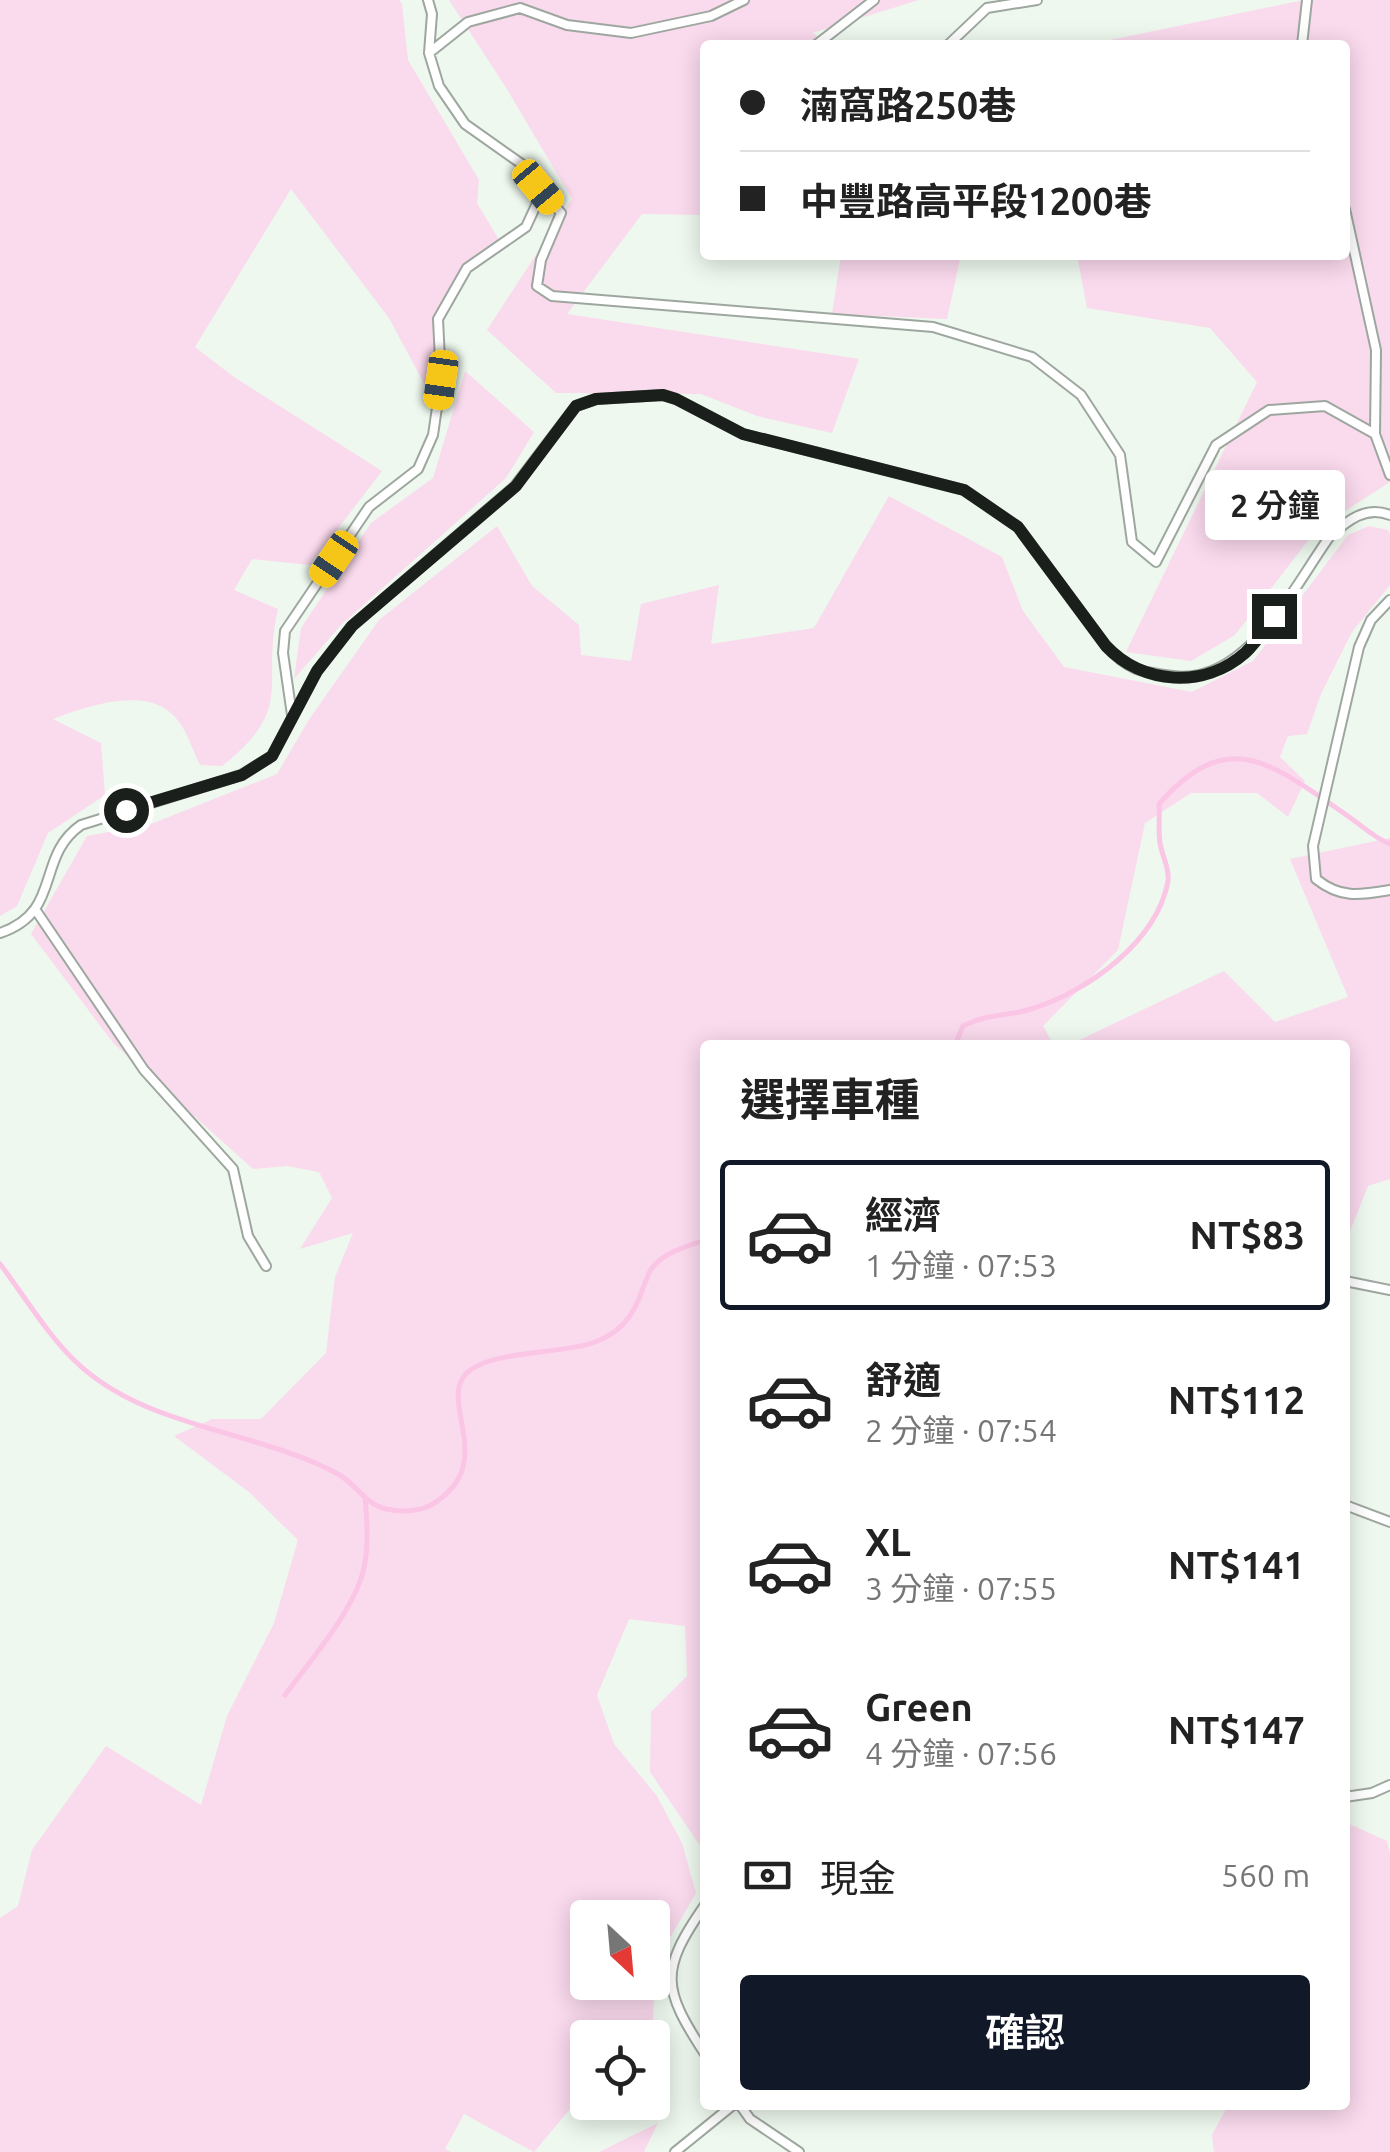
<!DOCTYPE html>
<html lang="zh-TW">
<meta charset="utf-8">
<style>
body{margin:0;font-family:Ubuntu,"Noto Sans TC",sans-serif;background:#f2f2f2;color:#222;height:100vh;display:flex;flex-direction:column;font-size:38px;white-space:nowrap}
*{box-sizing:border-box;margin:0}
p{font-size:32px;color:#767676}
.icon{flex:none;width:55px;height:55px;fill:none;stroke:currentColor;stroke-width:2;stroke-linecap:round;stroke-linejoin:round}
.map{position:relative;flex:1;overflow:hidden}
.drawer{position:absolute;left:700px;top:1040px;width:650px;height:1070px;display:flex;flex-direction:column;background:#fff;border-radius:10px;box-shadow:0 5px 25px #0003}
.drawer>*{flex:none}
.hud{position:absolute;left:700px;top:40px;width:650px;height:220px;border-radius:10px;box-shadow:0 5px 25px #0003;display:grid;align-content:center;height:220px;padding:0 40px;background:#fff}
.needle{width:65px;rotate:154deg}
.controls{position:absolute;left:570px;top:1900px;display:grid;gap:20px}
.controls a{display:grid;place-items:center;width:100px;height:100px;border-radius:10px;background:#fff;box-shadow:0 5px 25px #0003;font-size:50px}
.end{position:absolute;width:45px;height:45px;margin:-22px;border:12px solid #1b1f1b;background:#fff;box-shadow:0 0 0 5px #fff}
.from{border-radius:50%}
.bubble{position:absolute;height:70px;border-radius:10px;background:#fff;box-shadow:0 5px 25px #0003;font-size:32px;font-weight:600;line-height:70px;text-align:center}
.car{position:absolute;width:30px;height:60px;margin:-30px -15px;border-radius:12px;box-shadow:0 0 8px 2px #0007;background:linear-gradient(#f5c518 24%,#345 0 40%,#f5c518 0 76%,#345 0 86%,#f5c518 0)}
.hud b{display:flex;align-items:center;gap:35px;height:95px;font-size:38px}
.hud b+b{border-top:2px solid #e0e0e0}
.hud i{width:25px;height:25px;background:#222}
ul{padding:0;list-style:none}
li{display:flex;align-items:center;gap:30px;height:150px;margin:0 20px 15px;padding:0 20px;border:5px solid transparent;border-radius:10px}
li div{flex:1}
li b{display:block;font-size:38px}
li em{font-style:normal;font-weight:600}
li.current{border-color:#111827}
li>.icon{width:90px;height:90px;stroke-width:1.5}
h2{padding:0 40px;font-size:45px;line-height:120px}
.pay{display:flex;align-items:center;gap:25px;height:110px;padding:0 40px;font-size:38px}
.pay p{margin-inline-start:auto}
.button{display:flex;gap:20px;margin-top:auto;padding:20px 40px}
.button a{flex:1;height:115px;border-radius:10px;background:#111827;color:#fff;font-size:40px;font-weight:600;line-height:115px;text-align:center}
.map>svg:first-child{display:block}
.green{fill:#fadaed;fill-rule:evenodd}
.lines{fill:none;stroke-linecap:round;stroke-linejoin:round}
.stream{stroke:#fbc5e6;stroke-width:5}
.service-casing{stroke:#9ea79f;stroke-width:12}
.service{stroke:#fff;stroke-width:8}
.route{stroke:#1b1f1b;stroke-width:12}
</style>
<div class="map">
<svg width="1390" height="2152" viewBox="0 0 1390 2152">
<rect width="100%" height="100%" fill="#eef8ee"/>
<path class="green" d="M 0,0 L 399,0 L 402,4 L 408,60 L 479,180 L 477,203 L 499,240 L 444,298 L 428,391 L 389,318 L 291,189 L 195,347 L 234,377 L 382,471 L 310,565 L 252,559 L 234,590 L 278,609 C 260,685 297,707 222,766 L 200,765 C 193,751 188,734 179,722 C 152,683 88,706 53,719 L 101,743 L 105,795 L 48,833 L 17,906 L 0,916 Z
M 449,0 L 919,0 L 812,33 L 834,45 L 705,45 L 705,215 L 642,214 L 567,314 L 859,359 L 832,433 L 757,416 L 701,394 L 556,393 L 487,330 L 572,199 L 505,86 Z
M 1304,0 L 1390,0 L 1390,482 L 1317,529 L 1235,635 L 1191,661 L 1126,652 L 1257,382 L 1210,328 L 1087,308 L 1077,255 L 1345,255 L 1345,45 L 1086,45 Z
M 841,255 L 961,255 L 947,319 L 832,314 Z
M 465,371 L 534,432 L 506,478 L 341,625 L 294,679 L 301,628 L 371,523 L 433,478 Z
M 889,496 L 1002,557 L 1023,611 L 1064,667 L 1192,692 L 1253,661 L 1348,535 L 1369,526 L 1388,530 L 1390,535 L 1390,585 L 1352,632 L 1321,694 L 1307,734 L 1288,736 L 1280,757 L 1305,781 L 1288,817 L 1257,793 L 1191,793 L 1145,823 L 1118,950 L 1043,1026 L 1054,1045 L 705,1045 L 705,1853 L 650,1772 L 651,1712 L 687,1676 L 685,1626 L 629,1619 L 597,1695 L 614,1744 L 657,1796 L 682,1843 L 696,1893 L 656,1962 L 652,2037 L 588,2038 L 587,2089 L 534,2152 L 464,2114 L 445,2149 L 451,2152 L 0,2152 L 0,1918 L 18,1906 L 32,1850 L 106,1746 L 201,1805 L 227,1716 L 274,1623 L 298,1540 L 249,1492 L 174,1436 L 212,1419 L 261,1419 L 326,1353 L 335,1277 L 353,1233 L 300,1249 L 332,1198 L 319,1172 L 287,1166 L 253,1169 L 114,1044 L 31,934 L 87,836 L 151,824 L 277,774 L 310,718 L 379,620 L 497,526 L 532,586 L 579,625 L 581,655 L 631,661 L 641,604 L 719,585 L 711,644 L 814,628 ZM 588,1918 L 652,1918 L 652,1982 L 588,1982 Z
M 1390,838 L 1390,1179 L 1368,1186 L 1345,1244 L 1345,1045 L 1069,1045 L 1224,971 L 1275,1022 L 1348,997 L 1290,859 Z
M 1345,1822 L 1387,1841 L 1390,1856 L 1390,2152 L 1214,2152 L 1212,2135 L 1228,2105 L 1345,2105 Z
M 658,2123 L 644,2152 L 599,2152 Z"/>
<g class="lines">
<path class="stream" d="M 955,1045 L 963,1026 C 989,1013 1005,1017 1031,1009 C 1087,992 1157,942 1168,881 C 1170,869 1162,856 1160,843 C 1158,831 1160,817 1159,804 C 1229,724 1273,765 1345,814 C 1360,824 1374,838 1390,844
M 0,1264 C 23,1294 47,1334 74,1360 C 144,1429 255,1429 338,1474 C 355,1483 366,1505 386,1509 C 400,1512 418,1512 431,1505 C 498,1466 441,1406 464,1376 C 486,1349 562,1355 595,1342 C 622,1332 634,1315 643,1288 C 646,1281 648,1274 652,1268 C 666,1251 686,1247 705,1240
M 285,1695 C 310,1661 355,1609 364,1568 C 369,1544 367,1521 365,1497"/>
<defs>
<path id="service" d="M 816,45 L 874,0
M 948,45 L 987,8 L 1037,0
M 1302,45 L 1307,0
M 429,53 L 468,22 L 520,8 L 567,25 L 631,33 L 711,16 L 744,0
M 538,187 L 561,213 L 541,260 L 537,286 L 552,296 L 933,327 L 1032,357 L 1081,395 L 1120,455 L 1132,542 L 1156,562 L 1216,445 L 1269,410 L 1325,406 L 1375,434
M 1345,209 L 1376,350 L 1375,434 L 1390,475
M 1390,600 L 1371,620 L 1359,647 L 1313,846 L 1316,879 C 1341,899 1360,895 1390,890
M 292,715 L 283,653 L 285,631 L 369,507 L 418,469 L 433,435 L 441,380 L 438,319 L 467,268 L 526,227 L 538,201 L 538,187 L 530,170 L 465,124 L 439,86 L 429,53 L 432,14 L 428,0
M 37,912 L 144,1070 L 233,1169 L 248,1236 L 266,1266
M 0,933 C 63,912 35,857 81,825 L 241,775 L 272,756 L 317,671 L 352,626 L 515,486 L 576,406 L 596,399 L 663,395 L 676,399 L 743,434 L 964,490 L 1018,527 L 1106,646 C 1129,671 1141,672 1173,676 C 1246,686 1293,588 1330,536 C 1347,521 1366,505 1390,515
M 1345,1281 L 1390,1290
M 1345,1505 L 1390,1522
M 1345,1797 L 1372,1793 L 1390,1785
M 705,1905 C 659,1971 662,1988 705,2054
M 740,2105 L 750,2119 L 799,2152
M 675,2152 L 733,2105"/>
</defs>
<use href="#service" class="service-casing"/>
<use href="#service" class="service"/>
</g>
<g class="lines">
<path class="route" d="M 126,810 L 242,775 L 272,756 L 317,671 L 352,626 L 516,486 L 576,406 L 596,399 L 663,395 L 676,399 L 743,434 L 964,490 L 1018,527 L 1106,646 C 1143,685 1204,689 1245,653 C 1257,642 1265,628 1274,616"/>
</g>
</svg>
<div class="controls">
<a><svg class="needle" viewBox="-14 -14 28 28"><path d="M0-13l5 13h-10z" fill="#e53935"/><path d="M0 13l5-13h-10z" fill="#767676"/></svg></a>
<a><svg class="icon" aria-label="locate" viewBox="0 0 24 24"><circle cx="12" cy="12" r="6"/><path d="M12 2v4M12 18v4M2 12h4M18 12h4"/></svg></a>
</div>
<i class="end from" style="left:126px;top:810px"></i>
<i class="end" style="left:1274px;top:616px"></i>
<div class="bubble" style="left:1205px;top:470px;width:140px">2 分鐘</div>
<i class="car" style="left:538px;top:187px;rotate:140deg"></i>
<i class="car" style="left:441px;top:380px;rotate:188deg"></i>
<i class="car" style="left:334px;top:559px;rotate:214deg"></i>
<div class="hud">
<b><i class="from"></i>湳窩路250巷</b>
<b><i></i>中豐路高平段1200巷</b>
</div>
<section class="drawer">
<h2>選擇車種</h2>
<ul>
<li class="current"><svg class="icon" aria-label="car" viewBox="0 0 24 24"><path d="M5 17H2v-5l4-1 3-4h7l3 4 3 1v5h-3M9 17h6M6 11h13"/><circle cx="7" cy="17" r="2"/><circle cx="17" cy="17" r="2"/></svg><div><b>經濟</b><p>1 分鐘 · 07:53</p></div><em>NT$83</em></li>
<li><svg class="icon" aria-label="car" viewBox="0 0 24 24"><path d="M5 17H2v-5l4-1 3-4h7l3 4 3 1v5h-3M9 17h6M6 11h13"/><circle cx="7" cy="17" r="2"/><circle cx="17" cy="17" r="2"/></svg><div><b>舒適</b><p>2 分鐘 · 07:54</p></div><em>NT$112</em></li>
<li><svg class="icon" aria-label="car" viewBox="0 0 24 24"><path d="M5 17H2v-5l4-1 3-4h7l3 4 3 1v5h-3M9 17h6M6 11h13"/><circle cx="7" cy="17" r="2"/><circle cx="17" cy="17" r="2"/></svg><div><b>XL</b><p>3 分鐘 · 07:55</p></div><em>NT$141</em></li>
<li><svg class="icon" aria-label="car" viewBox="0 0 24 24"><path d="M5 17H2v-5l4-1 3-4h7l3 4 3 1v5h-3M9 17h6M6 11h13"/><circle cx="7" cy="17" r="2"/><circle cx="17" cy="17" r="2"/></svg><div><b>Green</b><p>4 分鐘 · 07:56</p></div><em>NT$147</em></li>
</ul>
<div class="pay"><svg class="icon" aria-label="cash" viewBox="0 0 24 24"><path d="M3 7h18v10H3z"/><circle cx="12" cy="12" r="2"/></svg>現金<p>560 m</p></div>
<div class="button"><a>確認</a></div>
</section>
</div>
